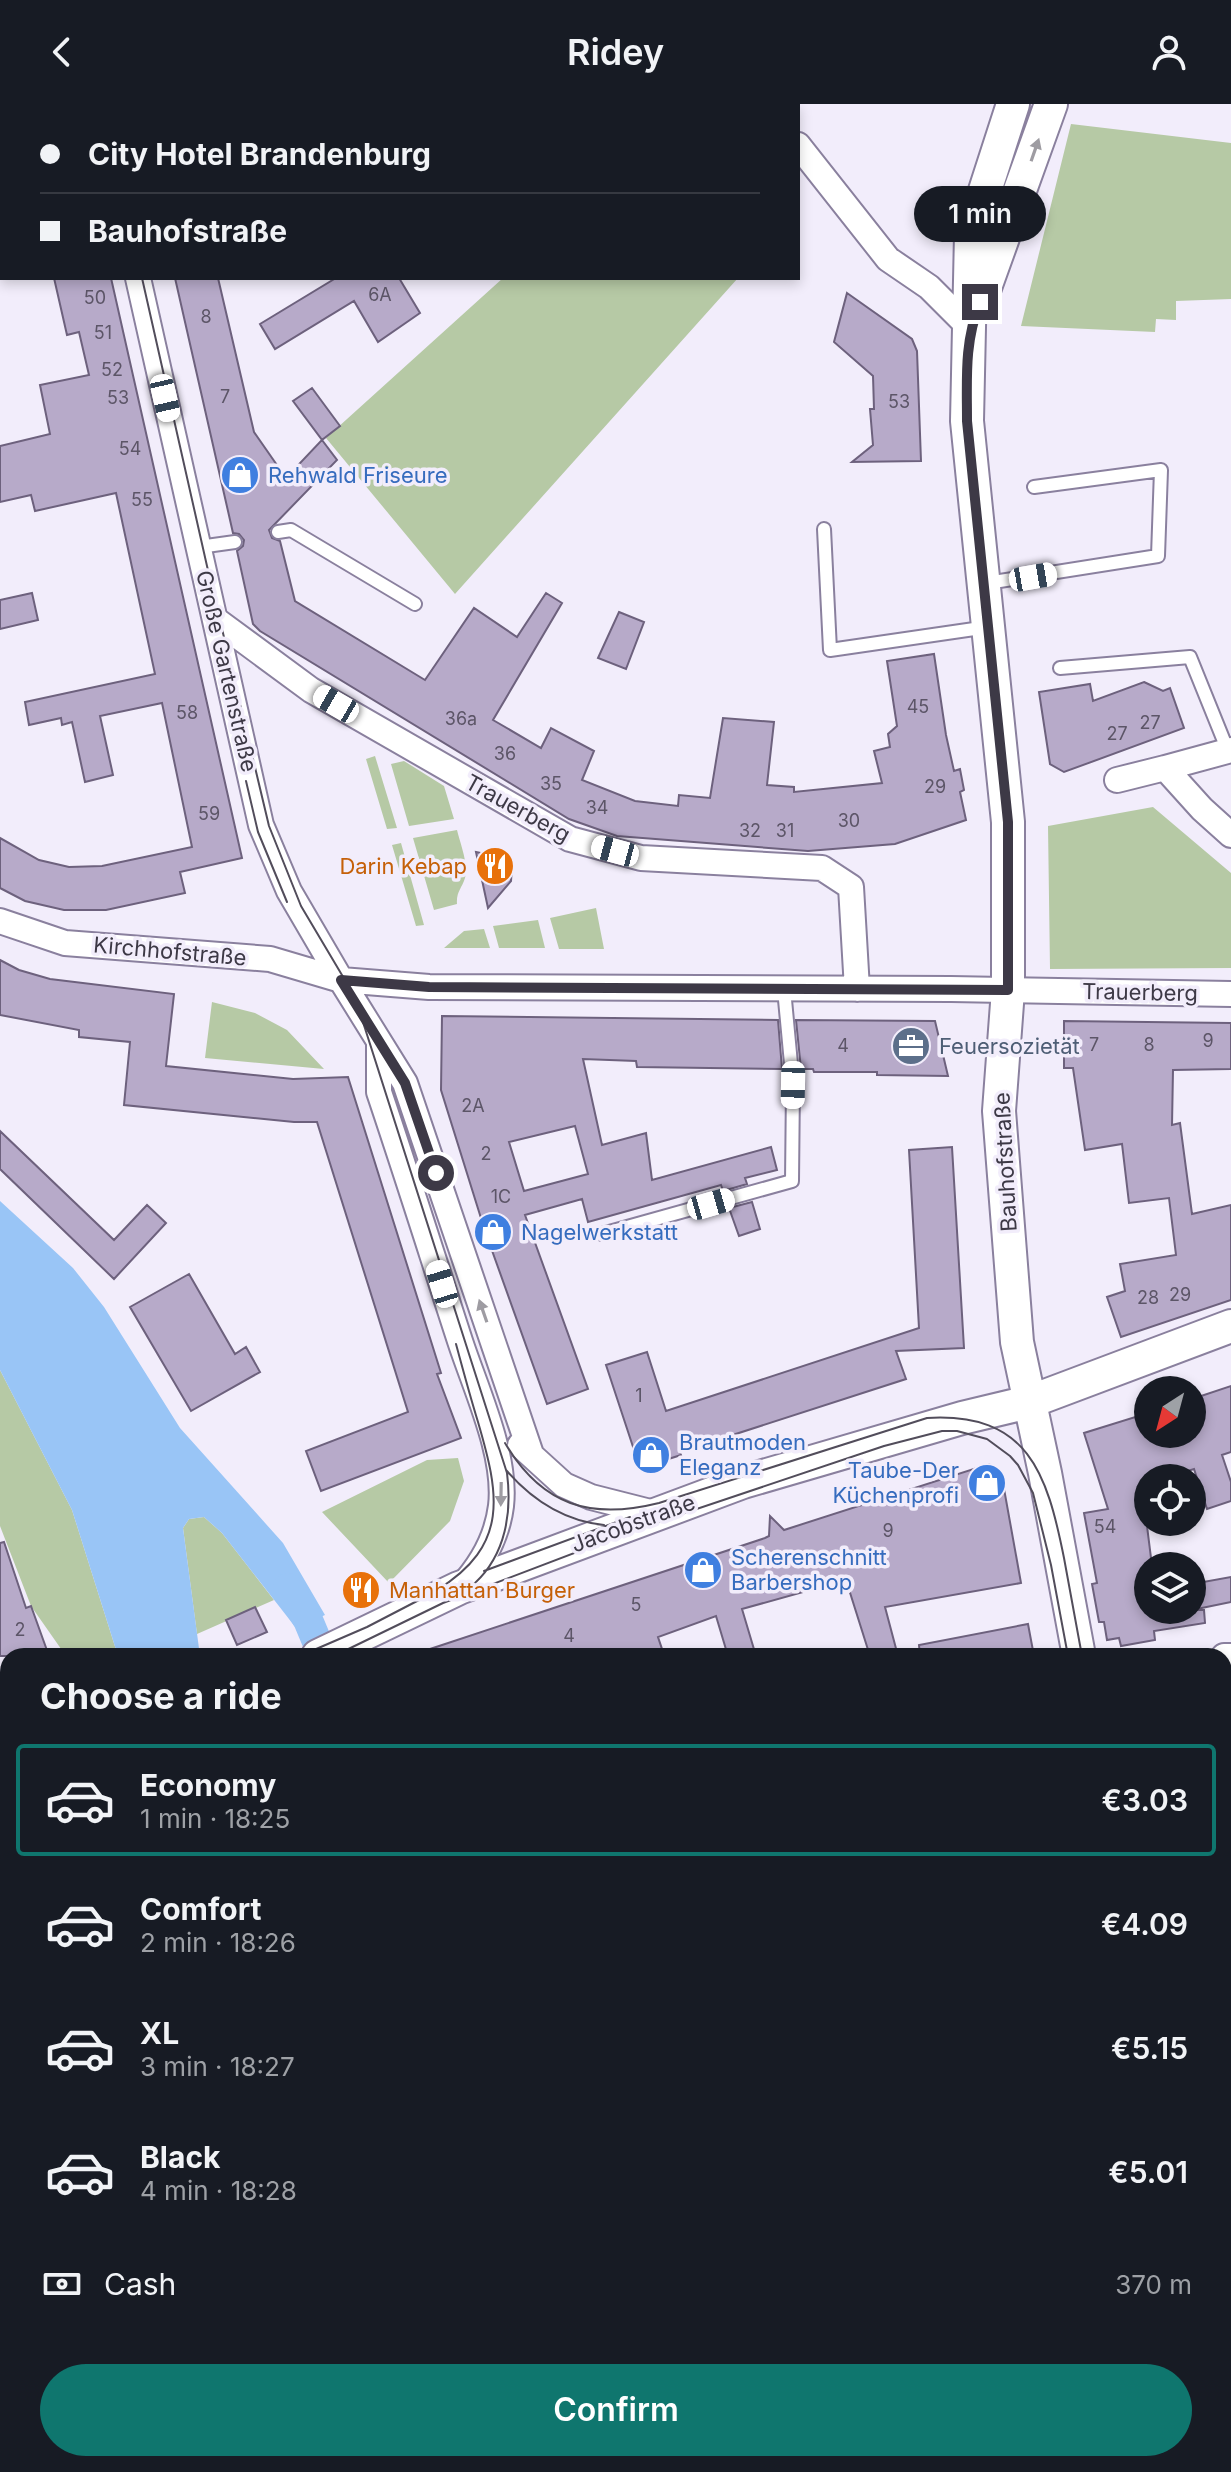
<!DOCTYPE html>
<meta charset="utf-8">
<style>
body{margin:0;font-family:Inter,sans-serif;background:#242831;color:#f1f3f6;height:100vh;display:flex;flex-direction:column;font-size:30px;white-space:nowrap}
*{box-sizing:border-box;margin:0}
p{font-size:26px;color:#9ea1a6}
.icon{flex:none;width:44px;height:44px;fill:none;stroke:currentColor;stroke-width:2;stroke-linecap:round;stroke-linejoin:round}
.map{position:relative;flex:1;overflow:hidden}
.panel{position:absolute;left:0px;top:1544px;width:1232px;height:824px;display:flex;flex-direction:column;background:#171b24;border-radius:24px 24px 0 0;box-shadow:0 4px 12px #0003}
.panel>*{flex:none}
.top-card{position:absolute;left:0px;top:0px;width:800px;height:176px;box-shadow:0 4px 12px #0003;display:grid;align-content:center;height:176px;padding:0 40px;background:#171b24}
.needle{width:52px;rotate:216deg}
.tools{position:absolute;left:1134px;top:1272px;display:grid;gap:16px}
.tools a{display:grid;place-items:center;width:72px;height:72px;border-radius:50%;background:#171b24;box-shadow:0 4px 12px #0003;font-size:40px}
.end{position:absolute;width:36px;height:36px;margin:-18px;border:10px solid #3d3946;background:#fff;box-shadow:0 0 0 4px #fff}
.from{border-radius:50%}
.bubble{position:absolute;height:56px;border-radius:28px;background:#171b24;box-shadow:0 4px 12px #0003;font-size:26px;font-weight:600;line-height:56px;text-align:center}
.car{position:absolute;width:24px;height:48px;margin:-24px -12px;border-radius:10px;box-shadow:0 0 6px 2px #0007;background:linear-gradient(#fff 24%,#345 0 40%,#fff 0 76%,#345 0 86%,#fff 0)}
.top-card b{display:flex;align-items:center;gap:28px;height:76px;font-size:30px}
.top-card b+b{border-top:2px solid #363941}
.top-card i{width:20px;height:20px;background:#f1f3f6}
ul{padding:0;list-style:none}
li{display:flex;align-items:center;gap:24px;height:112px;margin:0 16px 12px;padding:0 24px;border:4px solid transparent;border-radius:8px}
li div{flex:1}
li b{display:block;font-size:30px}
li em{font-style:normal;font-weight:600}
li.on{border-color:#0f766e}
li>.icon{width:72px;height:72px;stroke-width:1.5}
h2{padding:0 40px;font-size:36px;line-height:96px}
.pay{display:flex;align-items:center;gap:20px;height:88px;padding:0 40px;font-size:30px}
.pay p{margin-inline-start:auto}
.action{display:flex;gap:16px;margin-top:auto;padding:16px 40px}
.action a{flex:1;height:92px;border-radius:48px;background:#0f766e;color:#fff;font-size:32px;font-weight:600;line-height:92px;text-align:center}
header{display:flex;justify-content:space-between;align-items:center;height:104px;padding:0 40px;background:#171b24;font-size:36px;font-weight:600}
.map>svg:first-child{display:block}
.green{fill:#b6c9a5}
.water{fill:#99c5f6}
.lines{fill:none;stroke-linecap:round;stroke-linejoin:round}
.canal{stroke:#99c5f6;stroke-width:30}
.building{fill:#b7aac9;stroke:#6d617d;stroke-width:2;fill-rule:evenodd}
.service-casing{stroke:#8a809e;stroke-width:16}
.minor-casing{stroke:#8a809e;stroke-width:28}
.tertiary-casing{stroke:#8a809e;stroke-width:36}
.service{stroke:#fff;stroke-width:12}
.minor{stroke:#fff;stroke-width:24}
.tertiary{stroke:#fff;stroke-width:32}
.tram{stroke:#524d5b;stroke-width:2}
.oneway{fill:#9e9ca2}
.route{stroke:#3d3946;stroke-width:10}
.labels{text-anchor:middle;stroke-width:7;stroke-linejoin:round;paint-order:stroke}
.number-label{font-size:18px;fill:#5c5567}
.shop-label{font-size:22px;fill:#366cbe;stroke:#f2edfb;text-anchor:start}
.street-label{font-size:22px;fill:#3d3946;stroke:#f2edfb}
.food-label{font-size:22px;fill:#c56008;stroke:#f2edfb;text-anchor:end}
.service-label{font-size:22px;fill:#4e5e75;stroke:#f2edfb;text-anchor:start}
</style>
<header><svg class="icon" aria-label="back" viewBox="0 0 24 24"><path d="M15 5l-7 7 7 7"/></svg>Ridey<svg class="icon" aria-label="person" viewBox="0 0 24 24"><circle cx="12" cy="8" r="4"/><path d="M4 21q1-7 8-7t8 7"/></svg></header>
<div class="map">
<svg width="1231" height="2368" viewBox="0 0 1231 2368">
<rect width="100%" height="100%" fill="#f2edfb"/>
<path class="green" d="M 1071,20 L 1231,39 L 1231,195 L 1176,197 L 1176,216 L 1156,215 L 1155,228 L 1021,222 Z
M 503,174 L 738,174 L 455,490 L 326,334 Z
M 375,652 L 397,724 L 387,725 L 366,655 Z
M 404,657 L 444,682 L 454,715 L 409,722 L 391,660 Z
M 1153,703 L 1231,769 L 1231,864 L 1050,865 L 1048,722 Z
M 457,726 C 460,739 469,761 465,774 C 462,784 456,788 457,800 L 434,806 L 413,734 Z
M 401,739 L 424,821 L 416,822 L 392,741 Z
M 596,804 L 604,845 L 559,845 L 550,814 Z
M 538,816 L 545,844 L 499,844 L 493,822 Z
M 484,825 L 490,844 L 444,844 L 464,827 Z
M 212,898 L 255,909 L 287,926 L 324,965 L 205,954 Z
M 0,1266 L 72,1406 L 118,1552 L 66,1552 L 31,1502 L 0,1422 Z
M 458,1354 L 464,1377 L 450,1417 L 389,1479 L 322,1408 L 427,1356 Z
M 204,1413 L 222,1429 L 274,1496 L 197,1530 L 183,1424 L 189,1415 Z
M 8,1899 L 8,2132 L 0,2143 L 0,1911 Z
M 8,2261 L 8,2360 L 355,2360 L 358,2368 L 0,2368 L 0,2273 Z"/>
<path class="water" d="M 0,1097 L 73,1164 L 104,1203 L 180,1324 L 283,1439 L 325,1511 L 296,1524 L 222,1429 L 204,1413 L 189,1415 L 183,1424 L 200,1552 L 118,1552 L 72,1406 L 0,1266 Z
M 8,2132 L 8,2261 L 0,2273 L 0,2143 Z
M 355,2360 L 447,2360 L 450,2368 L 358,2368 Z"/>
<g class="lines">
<path class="canal" d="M 288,1484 L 308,1516 L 323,1552"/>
</g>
<path class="building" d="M 54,174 L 111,174 L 242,754 L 180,768 L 185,789 L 106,806 L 64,806 L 25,797 L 0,784 L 0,734 L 39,756 L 69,763 L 102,762 L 192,743 L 162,599 L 100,612 L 113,671 L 85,678 L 72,618 L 62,621 L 61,614 L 29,621 L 25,598 L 155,570 L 116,389 L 35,407 L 31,391 L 0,398 L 0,342 L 50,330 L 40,281 L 89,271 L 79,228 L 67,231 Z
M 175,174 L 218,174 L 254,328 L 286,374 L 322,336 L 293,297 L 312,284 L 340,322 L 322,336 L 337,356 L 269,426 L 272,434 L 280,437 L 295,497 L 425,576 L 474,504 L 517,533 L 546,489 L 562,499 L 493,616 L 541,644 L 551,624 L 594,647 L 582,676 L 635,697 L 678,702 L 679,691 L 710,694 L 723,614 L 774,618 L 767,681 L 794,683 L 794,688 L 882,679 L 874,647 L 890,643 L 888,630 L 897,622 L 887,557 L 934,550 L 946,631 L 954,667 L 960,665 L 964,686 L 960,688 L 966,716 L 895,740 L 808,747 L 617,732 L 569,715 L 260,527 L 253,520 L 237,447 L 243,442 L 244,436 L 239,430 L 233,429 Z
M 336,174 L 399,174 L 420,209 L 378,238 L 354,197 L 275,245 L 260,220 Z
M 847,189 L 912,235 L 917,247 L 921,357 L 852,358 L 873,341 L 870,305 L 874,305 L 873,272 L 834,238 Z
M 32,489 L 38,516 L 0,525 L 0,496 Z
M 619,508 L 644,518 L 626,565 L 598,554 Z
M 1144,578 L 1163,587 L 1170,584 L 1184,624 L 1064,668 L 1050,660 L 1039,588 L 1090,580 L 1093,597 Z
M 476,748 L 504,754 L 512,763 L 511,777 L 488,804 Z
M 0,856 L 19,866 L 50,875 L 174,890 L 166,962 L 293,975 L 348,973 L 441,1269 L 437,1270 L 461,1334 L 321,1387 L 306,1347 L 408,1308 L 317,1018 L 294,1018 L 124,1001 L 130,938 L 79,933 L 79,926 L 0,911 Z
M 442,912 L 778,916 L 782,965 L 637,963 L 636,957 L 583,955 L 602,1041 L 646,1029 L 652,1076 L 771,1043 L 777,1066 L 745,1074 L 747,1080 L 723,1087 L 721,1081 L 588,1118 L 582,1095 L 525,1111 L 588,1285 L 547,1300 L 485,1127 L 441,986 ZM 575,1022 L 588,1070 L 524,1087 L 509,1038 Z
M 796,916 L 935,917 L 948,972 L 877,971 L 877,968 L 814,968 L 813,965 L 801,965 Z
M 1064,917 L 1231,919 L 1231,965 L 1173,966 L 1172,1021 L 1180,1019 L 1192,1110 L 1231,1101 L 1231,1196 L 1121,1233 L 1107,1193 L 1125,1187 L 1120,1160 L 1176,1151 L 1169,1094 L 1129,1099 L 1122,1040 L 1085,1046 L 1073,964 L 1064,964 Z
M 0,1027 L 114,1136 L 147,1101 L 166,1119 L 114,1175 L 0,1065 Z
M 952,1043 L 964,1244 L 896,1247 L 906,1275 L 680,1348 L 681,1351 L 640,1364 L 606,1261 L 647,1248 L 666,1307 L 919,1224 L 909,1046 Z
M 752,1098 L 760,1125 L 739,1132 L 729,1104 Z
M 189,1170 L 235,1250 L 246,1243 L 260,1268 L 191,1307 L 130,1203 Z
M 1231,1282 L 1231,1348 L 1222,1351 L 1231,1378 L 1231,1397 L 1207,1405 L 1194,1365 L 1166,1374 L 1148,1374 L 1148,1389 L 1143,1390 L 1152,1462 L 1148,1462 L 1148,1506 L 1204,1506 L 1205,1519 L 1154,1527 L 1155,1536 L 1121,1542 L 1119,1534 L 1107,1536 L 1104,1518 L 1099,1518 L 1092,1480 L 1097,1479 L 1084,1409 L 1108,1405 L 1084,1329 L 1148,1309 L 1148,1330 L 1192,1330 L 1192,1295 Z
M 989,1360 L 1001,1368 L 1021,1479 L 885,1503 L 898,1552 L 870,1552 L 846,1476 L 742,1505 L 756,1552 L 728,1552 L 716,1512 L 658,1533 L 662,1545 L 642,1552 L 422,1552 L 421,1548 L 765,1434 L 769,1432 L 770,1412 L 784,1426 Z
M 4,1438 L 26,1504 L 31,1502 L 49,1552 L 0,1552 L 0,1439 Z
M 1231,1473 L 1231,1498 L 1192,1506 L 1192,1480 Z
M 255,1503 L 267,1528 L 237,1541 L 226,1516 Z
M 1028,1520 L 1034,1552 L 920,1552 L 919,1541 Z"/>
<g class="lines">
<defs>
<path id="service" d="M 824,425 L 830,546 L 988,523
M 278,428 L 291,426 L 415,500
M 199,443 L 235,438
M 987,479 L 1158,452 L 1161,366 L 1034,383
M 1060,564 L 1190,553 L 1228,647
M 602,1130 L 792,1077 L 793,981 L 784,885
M 1224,2067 L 1231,2067
M 1092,2360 L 1094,2368"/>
<path id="minor" d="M 100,0 L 100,2
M 765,0 L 767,2
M 339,2 L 343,0
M 798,41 L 888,155 L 929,183 L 970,224
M 138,174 L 261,721 L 289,787 L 341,876 L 405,979 L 531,1350
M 216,516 L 311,586 L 570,735 L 641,754 L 822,764 L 851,783 L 857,885
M 1231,646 L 1165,664 L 1202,705 L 1231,731
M 1117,676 L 1165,664
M 0,817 L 65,839 L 270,855 L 341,876 L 429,883 L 951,885 L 1231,890
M 379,938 L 379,988 C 407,1071 433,1154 460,1237 C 476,1286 507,1351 501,1402 C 497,1434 482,1460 461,1483
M 520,1341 L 564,1381 L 591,1393 L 658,1410
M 1224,1552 L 1231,1552
M 0,1624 L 8,1660
M 0,1785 L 8,1778
M 0,1886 L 8,1869
M 492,2360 L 495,2368
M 816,2360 L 819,2368"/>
<path id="tertiary" d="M 1013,0 L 971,130 L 967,317 L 1008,718 L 1008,886 L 999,1007 L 1017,1238 L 1045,1369 L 1079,1552
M 978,203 L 1051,0
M 318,1552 L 459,1484 L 743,1378 L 962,1314 L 1029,1298 L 1231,1222
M 0,1669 L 8,1668
M 1222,2360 L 1224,2368"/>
</defs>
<use href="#service" class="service-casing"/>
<use href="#minor" class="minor-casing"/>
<use href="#tertiary" class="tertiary-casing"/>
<use href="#service" class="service"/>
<use href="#minor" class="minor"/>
<use href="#tertiary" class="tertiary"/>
<path class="tram" d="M 92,0 L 93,2
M 142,174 L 207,462 L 269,722 L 301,802 L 355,893 L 507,1369 C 512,1408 506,1450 475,1479 C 466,1487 454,1493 443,1499
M 246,677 L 258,728 L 287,798
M 505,1339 C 542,1402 591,1416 659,1399 L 927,1314 C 1028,1308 1047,1369 1064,1454 C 1070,1487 1076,1519 1082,1552
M 506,1366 C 532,1396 565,1417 604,1421
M 484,1467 L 630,1413
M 437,1486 C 510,1441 499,1390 478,1318 C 470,1292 463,1266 456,1240
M 300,1552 L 367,1523 L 446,1482
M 334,1552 L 443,1499 L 640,1424 L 884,1342 L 942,1327 L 957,1327 L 987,1335 L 1010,1352 L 1018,1361 L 1033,1389 L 1051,1461 L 1068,1552
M 0,1663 L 8,1662
M 0,1676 L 8,1675
M 1224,2335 L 1230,2368
M 1217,2360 L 1218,2368"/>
</g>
<defs><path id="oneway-solid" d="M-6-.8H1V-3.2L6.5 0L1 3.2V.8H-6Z" transform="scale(2)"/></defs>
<g class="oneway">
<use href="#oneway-solid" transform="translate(1035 46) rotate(-71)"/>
<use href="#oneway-solid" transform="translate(483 1207) rotate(-109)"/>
<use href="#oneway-solid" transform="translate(501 1390) rotate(91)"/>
</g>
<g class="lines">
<path class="route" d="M 436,1069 L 405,979 L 341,876 L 429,883 L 1008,886 L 1008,718 L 967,317 C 967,274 964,239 980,198"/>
</g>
<defs>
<symbol id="shop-disc" viewBox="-11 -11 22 22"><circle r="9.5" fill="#3f7fe0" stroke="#f2edfb"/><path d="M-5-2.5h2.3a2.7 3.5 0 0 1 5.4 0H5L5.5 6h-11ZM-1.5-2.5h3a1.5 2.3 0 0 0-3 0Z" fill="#fff"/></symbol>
<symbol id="restaurant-disc" viewBox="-11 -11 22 22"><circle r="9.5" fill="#e8710a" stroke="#f2edfb"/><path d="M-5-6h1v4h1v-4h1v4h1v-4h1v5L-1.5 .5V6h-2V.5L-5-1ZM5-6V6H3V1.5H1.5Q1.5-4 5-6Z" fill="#fff"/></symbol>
<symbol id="office-disc" viewBox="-11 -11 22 22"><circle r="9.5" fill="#5c6f8a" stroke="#f2edfb"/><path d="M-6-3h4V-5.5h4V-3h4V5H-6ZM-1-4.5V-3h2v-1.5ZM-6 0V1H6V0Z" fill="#fff"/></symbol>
</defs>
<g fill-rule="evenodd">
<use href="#shop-disc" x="218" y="349" width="44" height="44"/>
<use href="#restaurant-disc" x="473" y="740" width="44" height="44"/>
<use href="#office-disc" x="889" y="920" width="44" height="44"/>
<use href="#shop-disc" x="471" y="1106" width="44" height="44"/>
<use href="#shop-disc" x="629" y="1329" width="44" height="44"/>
<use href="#shop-disc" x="965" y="1357" width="44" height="44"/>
<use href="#shop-disc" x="681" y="1444" width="44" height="44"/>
<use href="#restaurant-disc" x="339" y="1464" width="44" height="44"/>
</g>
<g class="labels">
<g class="number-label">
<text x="380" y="197">6A</text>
<text x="95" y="200">50</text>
<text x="206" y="219">8</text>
<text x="103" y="235">51</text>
<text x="112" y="272">52</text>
<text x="225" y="299">7</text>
<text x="118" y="300">53</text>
<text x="899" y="304">53</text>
<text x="130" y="351">54</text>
<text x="142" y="402">55</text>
<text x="918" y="609">45</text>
<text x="187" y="615">58</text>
<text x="461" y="621">36a</text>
<text x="1150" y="625">27</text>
<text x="1117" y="636">27</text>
<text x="505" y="656">36</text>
<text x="551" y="686">35</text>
<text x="935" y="689">29</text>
<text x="597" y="710">34</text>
<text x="209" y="716">59</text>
<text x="849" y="723">30</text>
<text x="750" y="733">32</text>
<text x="785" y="733">31</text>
<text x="1208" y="943">9</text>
<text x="1094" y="947">7</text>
<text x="1149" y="947">8</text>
<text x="843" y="948">4</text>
<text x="473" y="1008">2A</text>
<text x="486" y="1056">2</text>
<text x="501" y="1099">1C</text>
<text x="1180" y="1197">29</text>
<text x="1148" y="1200">28</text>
<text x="639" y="1298">1</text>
<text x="1105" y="1429">54</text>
<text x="888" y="1433">9</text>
<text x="636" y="1507">5</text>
<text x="20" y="1532">2</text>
<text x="569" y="1538">4</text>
</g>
<g class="shop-label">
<text x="268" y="379">Rehwald Friseure</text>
<text x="521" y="1136">Nagelwerkstatt</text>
<text x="679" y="1346">Brautmoden<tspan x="679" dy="25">Eleganz</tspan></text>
<text x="959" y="1374" text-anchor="end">Taube-Der<tspan x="959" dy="25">Küchenprofi</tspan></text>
<text x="731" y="1461">Scherenschnitt<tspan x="731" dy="25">Barbershop</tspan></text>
</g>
<g class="street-label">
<text transform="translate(227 567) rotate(77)" y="8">Große Gartenstraße</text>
<text transform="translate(518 704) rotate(29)" y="8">Trauerberg</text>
<text transform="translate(170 847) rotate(5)" y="8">Kirchhofstraße</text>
<text transform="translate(1140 888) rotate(1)" y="8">Trauerberg</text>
<text transform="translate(1005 1058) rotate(-93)" y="8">Bauhofstraße</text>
<text transform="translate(633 1419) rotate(-20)" y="8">Jacobstraße</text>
</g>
<g class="food-label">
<text x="467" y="770">Darin Kebap</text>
<text x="389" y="1494" text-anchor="start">Manhattan Burger</text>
</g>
<g class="service-label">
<text x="939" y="950">Feuersozietät</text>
</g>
</g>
</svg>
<div class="tools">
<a><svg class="needle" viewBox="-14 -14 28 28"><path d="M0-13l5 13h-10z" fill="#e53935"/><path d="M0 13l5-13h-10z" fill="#9ea1a6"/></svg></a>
<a><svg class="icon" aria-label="locate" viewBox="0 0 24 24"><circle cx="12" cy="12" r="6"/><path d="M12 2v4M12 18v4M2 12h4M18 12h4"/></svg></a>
<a><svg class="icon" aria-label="layers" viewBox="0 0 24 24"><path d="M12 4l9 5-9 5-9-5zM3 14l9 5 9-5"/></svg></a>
</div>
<i class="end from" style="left:436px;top:1069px"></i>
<i class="end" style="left:980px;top:198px"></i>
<div class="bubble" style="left:914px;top:82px;width:132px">1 min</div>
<i class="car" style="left:165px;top:294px;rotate:167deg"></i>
<i class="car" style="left:1033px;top:473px;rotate:80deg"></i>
<i class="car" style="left:336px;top:600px;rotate:300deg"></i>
<i class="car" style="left:615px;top:747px;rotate:285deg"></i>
<i class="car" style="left:793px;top:981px;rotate:181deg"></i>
<i class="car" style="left:711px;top:1100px;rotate:74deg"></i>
<i class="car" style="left:442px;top:1180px;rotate:343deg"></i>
<div class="top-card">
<b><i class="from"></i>City Hotel Brandenburg</b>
<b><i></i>Bauhofstraße</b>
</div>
<section class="panel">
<h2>Choose a ride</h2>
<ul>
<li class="on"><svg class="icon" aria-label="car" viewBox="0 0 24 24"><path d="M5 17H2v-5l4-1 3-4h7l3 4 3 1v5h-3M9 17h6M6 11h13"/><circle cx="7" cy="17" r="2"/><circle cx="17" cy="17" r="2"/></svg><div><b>Economy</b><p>1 min · 18:25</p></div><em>€3.03</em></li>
<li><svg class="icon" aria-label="car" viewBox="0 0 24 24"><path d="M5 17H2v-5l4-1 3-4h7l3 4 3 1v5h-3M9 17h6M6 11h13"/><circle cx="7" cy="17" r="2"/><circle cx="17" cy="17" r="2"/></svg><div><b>Comfort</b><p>2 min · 18:26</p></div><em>€4.09</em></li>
<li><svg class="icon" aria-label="car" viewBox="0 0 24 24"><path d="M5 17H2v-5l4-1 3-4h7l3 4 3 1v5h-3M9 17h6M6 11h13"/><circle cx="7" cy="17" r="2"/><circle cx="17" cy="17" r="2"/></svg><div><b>XL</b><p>3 min · 18:27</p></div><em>€5.15</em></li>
<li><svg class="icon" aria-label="car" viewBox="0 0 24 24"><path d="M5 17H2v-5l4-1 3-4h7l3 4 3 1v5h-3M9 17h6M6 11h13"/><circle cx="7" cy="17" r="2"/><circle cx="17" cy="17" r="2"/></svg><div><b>Black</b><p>4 min · 18:28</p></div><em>€5.01</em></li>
</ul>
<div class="pay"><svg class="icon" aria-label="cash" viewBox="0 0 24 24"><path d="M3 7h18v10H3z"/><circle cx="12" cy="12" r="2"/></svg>Cash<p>370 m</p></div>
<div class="action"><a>Confirm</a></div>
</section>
</div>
